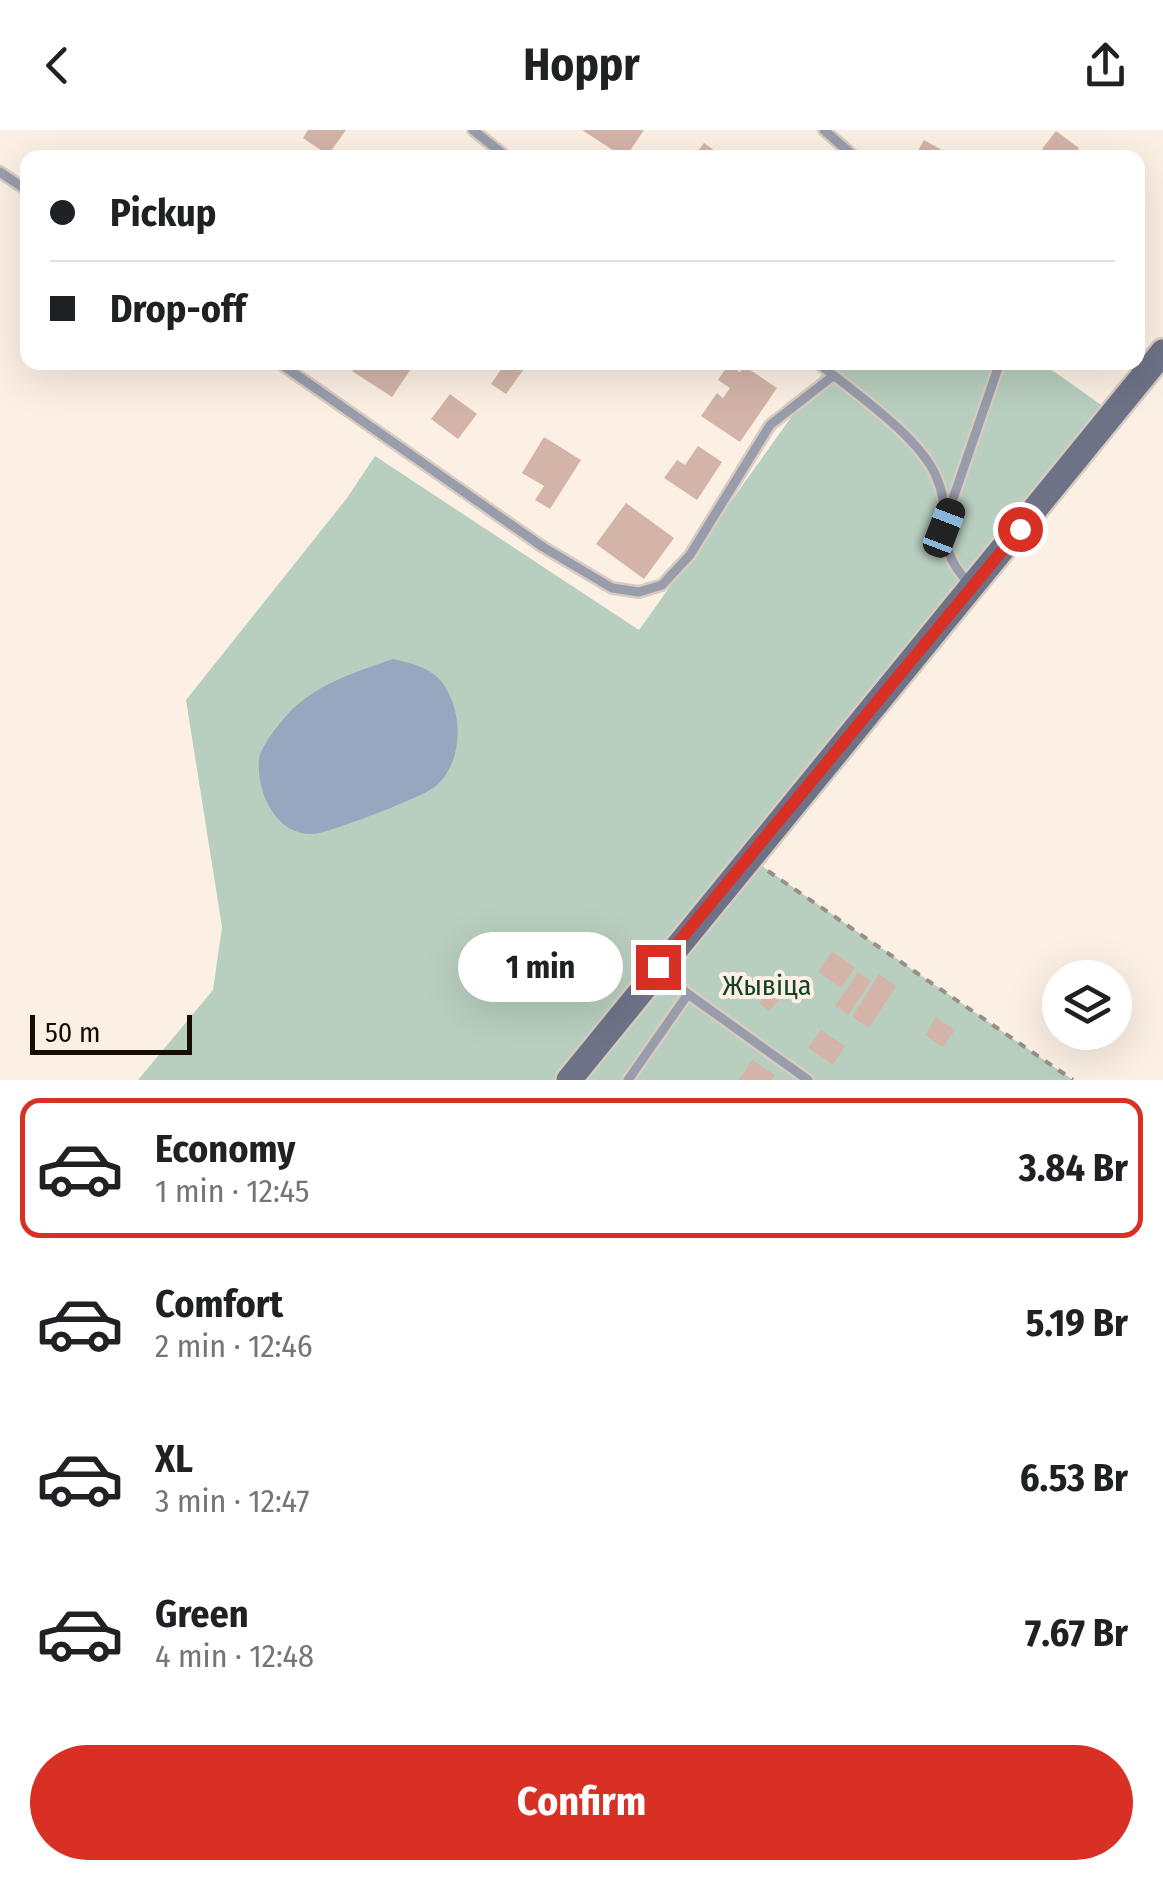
<!DOCTYPE html>
<meta charset="utf-8">
<style>
body{margin:0;font-family:"Fira Sans Condensed",sans-serif;background:#f6f6f6;color:#202124;height:100vh;display:flex;flex-direction:column;font-size:38px;white-space:nowrap}
*{box-sizing:border-box;margin:0}
p{font-size:32px;color:#757577}
.icon{flex:none;width:55px;height:55px;fill:none;stroke:currentColor;stroke-width:2;stroke-linecap:round;stroke-linejoin:round}
.map{position:relative;height:950px;overflow:hidden}
.panel{display:flex;flex-direction:column;background:#fff;flex:1}
.panel>*{flex:none}
.banner{position:absolute;left:20px;top:20px;width:1125px;height:220px;border-radius:20px;box-shadow:0 10px 40px #0002;display:grid;align-content:center;height:220px;padding:0 30px;background:#fff}
.fabs{position:absolute;left:1042px;top:830px;display:grid;gap:20px}
.fabs a{display:grid;place-items:center;width:90px;height:90px;border-radius:50%;background:#fff;box-shadow:0 10px 40px #0002;font-size:50px}
.scale{position:absolute;left:30px;bottom:25px;width:162px;box-sizing:border-box;padding-left:10px;border:5px solid #170d05;border-top:0;font-size:28px;line-height:35px;white-space:nowrap;color:#170d05;-webkit-text-stroke:8px #fcf0e5;paint-order:stroke}
.end{position:absolute;width:45px;height:45px;margin:-22px;border:12px solid #d93025;background:#fff;box-shadow:0 0 0 5px #fff}
.from{border-radius:50%}
.bubble{position:absolute;height:70px;border-radius:35px;background:#fff;box-shadow:0 10px 40px #0002;font-size:32px;font-weight:700;line-height:70px;text-align:center}
.car{position:absolute;width:30px;height:60px;margin:-30px -15px;border-radius:12px;box-shadow:0 0 8px 2px #0007;background:linear-gradient(#222 24%,#8ab4d8 0 40%,#222 0 76%,#8ab4d8 0 86%,#222 0)}
.banner b{display:flex;align-items:center;gap:35px;height:95px;font-size:38px}
.banner b+b{border-top:2px solid #e0e0e0}
.banner i{width:25px;height:25px;background:#202124}
ul{padding:18px 0 0;list-style:none}
li{display:flex;align-items:center;gap:30px;height:140px;margin:0 20px 15px;padding:0 10px;border:5px solid transparent;border-radius:20px}
li div{flex:1}
li b{display:block;font-size:38px}
li em{font-style:normal;font-weight:700}
li.on{border-color:#d93025}
li>.icon{width:90px;height:90px;stroke-width:1.5}
.action{display:flex;gap:20px;margin-top:auto;padding:20px 30px}
.action a{flex:1;height:115px;border-radius:60px;background:#d93025;color:#fff;font-size:40px;font-weight:700;line-height:115px;text-align:center}
header{display:flex;justify-content:space-between;align-items:center;height:130px;padding:0 30px;background:#fff;font-size:45px;font-weight:700}
.map>svg:first-child{display:block}
.green{fill:#b8cebe}
.water{fill:#98a6bf}
.building{fill:#d4b4a9}
.lines{fill:none;stroke-linecap:round;stroke-linejoin:round}
.lane-casing{stroke:#d7ccc1;stroke-width:14}
.secondary-casing{stroke:#d7ccc1;stroke-width:30}
.path{stroke:#9a8f86;stroke-width:4;stroke-dasharray:8 8;stroke-linecap:butt}
.lane{stroke:#999cab;stroke-width:9}
.secondary{stroke:#6e7287;stroke-width:25}
.route{stroke:#d93025;stroke-width:12}
.labels{text-anchor:middle;stroke-width:8;stroke-linejoin:round;paint-order:stroke}
.park-label{font-size:28px;fill:#134328;stroke:#fcf0e5}
</style>
<header><svg class="icon" aria-label="back" viewBox="0 0 24 24"><path d="M15 5l-7 7 7 7"/></svg>Hoppr<svg class="icon" aria-label="share" viewBox="0 0 24 24"><path d="M12 15V3M7 8l5-5 5 5M5 13v7h14v-7"/></svg></header>
<div class="map">
<svg width="1163" height="950" viewBox="0 0 1163 950">
<rect width="100%" height="100%" fill="#fcf0e5"/>
<path class="green" d="M 830,233 L 1042,233 L 1114,284 L 749,727 L 1073,950 L 138,950 L 213,860 L 222,797 L 186,570 L 347,368 L 375,326 L 639,500 Z"/>
<path class="water" d="M 393,529 C 410,533 429,537 441,551 C 464,581 464,631 436,656 C 423,667 343,697 323,702 C 281,714 256,666 259,630 C 260,619 274,600 282,591 C 309,556 353,543 393,529 Z"/>
<path class="building" d="M 308,0 L 346,0 L 328,25 L 303,8 Z
M 582,0 L 644,0 L 625,28 Z
M 1056,1 L 1079,18 L 1072,28 L 1053,28 L 1042,19 Z
M 924,10 L 949,24 L 948,28 L 914,28 Z
M 704,13 L 725,28 L 693,28 Z
M 358,232 L 402,232 L 411,239 L 392,267 L 352,241 Z
M 506,232 L 526,236 L 506,264 L 491,254 Z
M 728,235 L 740,242 L 744,236 L 777,258 L 740,312 L 701,286 L 717,263 L 723,268 L 730,258 L 718,250 Z
M 450,264 L 477,284 L 458,309 L 431,289 Z
M 544,307 L 581,330 L 550,379 L 535,370 L 544,356 L 522,343 Z
M 698,316 L 722,332 L 697,370 L 664,348 L 677,330 L 685,335 Z
M 626,373 L 674,408 L 644,449 L 596,414 Z
M 832,821 L 855,838 L 841,858 L 818,842 Z
M 858,842 L 871,851 L 848,885 L 835,876 Z
M 879,844 L 896,856 L 869,898 L 852,887 Z
M 778,850 L 788,859 L 769,881 L 759,873 Z
M 936,887 L 955,900 L 943,917 L 925,905 Z
M 821,900 L 845,916 L 833,935 L 808,918 Z
M 752,930 L 775,945 L 772,950 L 739,950 Z"/>
<g class="lines">
<defs>
<path id="lane" d="M 473,0 L 508,28
M 824,0 L 856,28
M 0,42 L 28,61
M 278,232 L 543,417 L 612,458 L 639,462 L 662,455 L 690,425 L 770,295 L 833,246
M 817,232 C 852,261 918,305 936,346 C 955,388 930,415 970,454
M 944,395 L 1000,232
M 688,864 L 808,950
M 628,950 L 688,864 L 661,840"/>
<path id="secondary" d="M 569,950 L 1163,222"/>
</defs>
<use href="#lane" class="lane-casing"/>
<use href="#secondary" class="secondary-casing"/>
<path class="path" d="M 768,741 L 1073,950"/>
<use href="#lane" class="lane"/>
<use href="#secondary" class="secondary"/>
</g>
<g class="lines">
<path class="route" d="M 658,837 L 1020,399"/>
</g>
<g class="labels">
<g class="park-label">
<text x="767" y="865">Жывіца</text>
</g>
</g>
</svg>
<div class="fabs">
<a><svg class="icon" aria-label="layers" viewBox="0 0 24 24"><path d="M12 4l9 5-9 5-9-5zM3 14l9 5 9-5"/></svg></a>
</div>
<div class="scale">50 m</div>
<i class="end from" style="left:1020px;top:399px"></i>
<i class="end" style="left:658px;top:837px"></i>
<div class="bubble" style="left:458px;top:802px;width:165px">1 min</div>
<i class="car" style="left:944px;top:398px;rotate:21deg"></i>
<div class="banner">
<b><i class="from"></i>Pickup</b>
<b><i></i>Drop-off</b>
</div>
</div>
<section class="panel">
<ul>
<li class="on"><svg class="icon" aria-label="car" viewBox="0 0 24 24"><path d="M5 17H2v-5l4-1 3-4h7l3 4 3 1v5h-3M9 17h6M6 11h13"/><circle cx="7" cy="17" r="2"/><circle cx="17" cy="17" r="2"/></svg><div><b>Economy</b><p>1 min · 12:45</p></div><em>3.84 Br</em></li>
<li><svg class="icon" aria-label="car" viewBox="0 0 24 24"><path d="M5 17H2v-5l4-1 3-4h7l3 4 3 1v5h-3M9 17h6M6 11h13"/><circle cx="7" cy="17" r="2"/><circle cx="17" cy="17" r="2"/></svg><div><b>Comfort</b><p>2 min · 12:46</p></div><em>5.19 Br</em></li>
<li><svg class="icon" aria-label="car" viewBox="0 0 24 24"><path d="M5 17H2v-5l4-1 3-4h7l3 4 3 1v5h-3M9 17h6M6 11h13"/><circle cx="7" cy="17" r="2"/><circle cx="17" cy="17" r="2"/></svg><div><b>XL</b><p>3 min · 12:47</p></div><em>6.53 Br</em></li>
<li><svg class="icon" aria-label="car" viewBox="0 0 24 24"><path d="M5 17H2v-5l4-1 3-4h7l3 4 3 1v5h-3M9 17h6M6 11h13"/><circle cx="7" cy="17" r="2"/><circle cx="17" cy="17" r="2"/></svg><div><b>Green</b><p>4 min · 12:48</p></div><em>7.67 Br</em></li>
</ul>
<div class="action"><a>Confirm</a></div>
</section>
